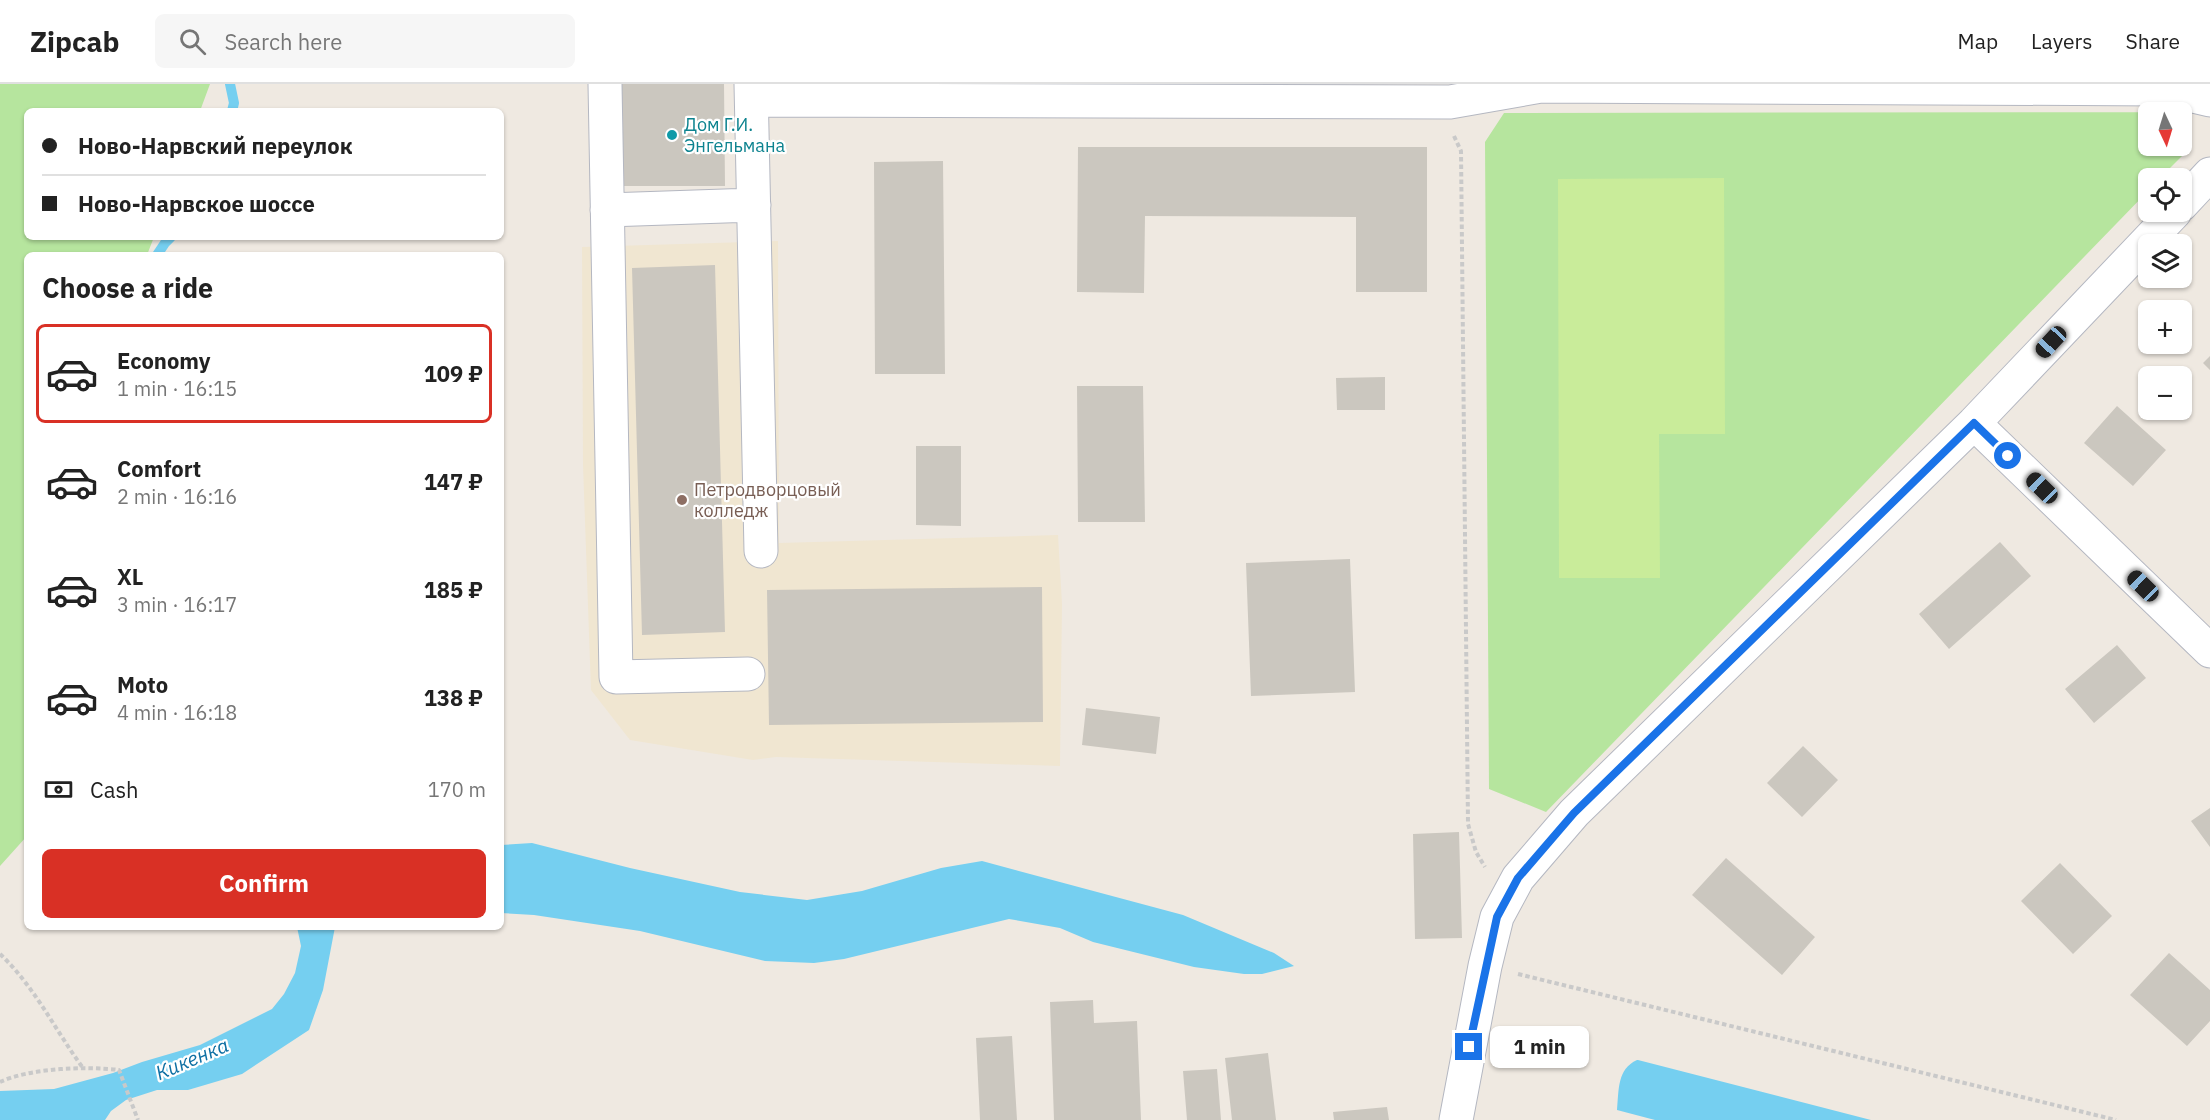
<!DOCTYPE html>
<meta charset="utf-8">
<style>
body{margin:0;font-family:"IBM Plex Sans",sans-serif;background:#f6f6f6;color:#222;height:100vh;display:flex;flex-direction:column;font-size:22px;white-space:nowrap}
*{box-sizing:border-box;margin:0}
p{font-size:20px;color:#767676}
.icon{flex:none;width:33px;height:33px;fill:none;stroke:currentColor;stroke-width:2;stroke-linecap:round;stroke-linejoin:round}
.map{position:relative;flex:1;overflow:hidden}
.side{position:absolute;left:24px;top:168px;width:480px;height:678px;display:flex;flex-direction:column;background:#fff;border-radius:9px;box-shadow:0 2px 4px #0004}
.side>*{flex:none}
.top-card{position:absolute;left:24px;top:24px;width:480px;height:132px;border-radius:9px;box-shadow:0 2px 4px #0004;display:grid;align-content:center;height:132px;padding:0 18px;background:#fff}
.needle{width:39px;rotate:176deg}
.buttons{position:absolute;left:2138px;top:18px;display:grid;gap:12px}
.buttons a{display:grid;place-items:center;width:54px;height:54px;border-radius:9px;background:#fff;box-shadow:0 2px 4px #0004;font-size:30px}
.end{position:absolute;width:27px;height:27px;margin:-14px;border:8px solid #1a73e8;background:#fff;box-shadow:0 0 0 3px #fff}
.from{border-radius:50%}
.bubble{position:absolute;height:42px;border-radius:9px;background:#fff;box-shadow:0 2px 4px #0004;font-size:20px;font-weight:700;line-height:42px;text-align:center}
.car{position:absolute;width:18px;height:36px;margin:-18px -9px;border-radius:8px;box-shadow:0 0 4px 2px #0007;background:linear-gradient(#222 24%,#8ab4d8 0 40%,#222 0 76%,#8ab4d8 0 86%,#222 0)}
.top-card b{display:flex;align-items:center;gap:21px;height:57px;font-size:22px}
.top-card b+b{border-top:2px solid #e0e0e0}
.top-card i{width:15px;height:15px;background:#222}
ul{padding:0;list-style:none}
li{display:flex;align-items:center;gap:18px;height:99px;margin:0 12px 9px;padding:0 6px;border:3px solid transparent;border-radius:9px}
li div{flex:1}
li b{display:block;font-size:22px}
li em{font-style:normal;font-weight:700}
li.active{border-color:#d93025}
li>.icon{width:54px;height:54px;stroke-width:1.5}
h2{padding:0 18px;font-size:27px;line-height:72px}
.pay{display:flex;align-items:center;gap:15px;height:66px;padding:0 18px;font-size:22px}
.pay p{margin-inline-start:auto}
.cta{display:flex;gap:12px;margin-top:auto;padding:12px 18px}
.cta a{flex:1;height:69px;border-radius:9px;background:#d93025;color:#fff;font-size:24px;font-weight:700;line-height:69px;text-align:center}
header{display:flex;align-items:center;gap:36px;box-sizing:border-box;height:84px;padding:0 30px;background:#fff;border-bottom:2px solid #e0e0e0}
header strong{font-size:28px}
nav{display:flex;gap:33px;margin-inline-start:auto;font-size:21px}
.search{width:420px;height:54px;background:#f6f6f6;display:flex;align-items:center;gap:15px;box-sizing:border-box;padding:0 21px;border-radius:9px;color:#767676;font-size:22px}
.map>svg:first-child{display:block}
.education{fill:#f0e6d1}
.green{fill:#b6e59e}
.pitch{fill:#c9ec9a}
.water{fill:#75cff0}
.lines{fill:none;stroke-linecap:round;stroke-linejoin:round}
.stream{stroke:#75cff0;stroke-width:10}
.building{fill:#cbc7bf}
.minor-casing{stroke:#b4b7c1;stroke-width:35}
.path{stroke:#c9c9c9;stroke-width:4;stroke-dasharray:4.5 3;stroke-linecap:butt}
.minor{stroke:#fff;stroke-width:33}
.route{stroke:#1a73e8;stroke-width:8}
.culture-dot{fill:#0f9aa8;stroke:#fff;stroke-width:2}
.education-dot{fill:#8d6e63;stroke:#fff;stroke-width:2}
.labels{text-anchor:middle;stroke-width:4.5;stroke-linejoin:round;paint-order:stroke}
.culture-label{font-size:18px;fill:#0d838f;stroke:#fff;text-anchor:start}
.education-label{font-size:18px;fill:#785e54;stroke:#fff;text-anchor:start}
.water-label{font-size:20px;font-style:italic;fill:#0d6fa3;stroke:#fff}
</style>
<header>
<strong>Zipcab</strong>
<div class="search"><svg class="icon" aria-label="search" viewBox="0 0 24 24"><circle cx="10" cy="10" r="6"/><path d="M15 15l6 6"/></svg>Search here</div>
<nav><a>Map</a><a>Layers</a><a>Share</a></nav>
</header>
<div class="map">
<svg width="2210" height="1036" viewBox="0 0 2210 1036">
<rect width="100%" height="100%" fill="#efe9e1"/>
<path class="education" d="M 778,157 L 779,459 L 1058,451 L 1062,520 L 1060,682 L 776,673 L 753,676 L 630,656 L 591,606 L 583,381 L 582,163 Z"/>
<path class="green" d="M 0,0 L 210,0 L 200,27 L 27,27 L 27,153 L 154,153 L 147,171 L 27,171 L 27,752 L 0,782 Z
M 2148,28 L 2148,62 L 2181,62 L 2181,54 L 2189,65 L 2160,94 L 2148,94 L 2148,107 L 1546,728 L 1489,705 L 1485,58 L 1504,29 L 2162,28 Z"/>
<path class="pitch" d="M 1724,94 L 1725,350 L 1659,350 L 1660,494 L 1559,494 L 1558,95 Z"/>
<path class="water" d="M 532,759 L 630,784 L 740,808 L 807,816 L 862,807 L 941,784 L 982,777 L 1183,831 L 1274,869 L 1294,882 L 1262,890 L 1244,890 L 1194,883 L 1093,858 L 1060,844 L 1009,835 L 844,875 L 814,879 L 765,877 L 640,847 L 534,831 L 501,829 L 501,761 Z
M 297,843 L 335,843 L 323,906 L 309,946 L 242,990 L 188,1006 L 157,1006 L 126,1016 L 111,1027 L 105,1036 L 0,1036 L 0,1007 L 54,1005 L 113,989 L 142,978 L 200,961 L 272,925 L 284,910 L 295,889 L 301,862 Z
M 1637,976 L 1638,976 L 1871,1036 L 1655,1036 L 1617,1026 C 1619,1006 1617,985 1637,976 Z"/>
<g class="lines">
<path class="stream" d="M 230,0 L 234,19 L 232,27
M 157,171 L 165,159 L 171,153"/>
</g>
<path class="building" d="M 618,0 L 724,0 L 725,102 L 619,102 Z
M 1078,63 L 1427,63 L 1427,208 L 1356,208 L 1356,133 L 1145,132 L 1144,209 L 1077,208 Z
M 943,77 L 945,290 L 875,290 L 874,78 Z
M 715,181 L 725,548 L 642,551 L 632,184 Z
M 2210,272 L 2210,286 L 2203,279 Z
M 1385,293 L 1385,326 L 1337,326 L 1336,294 Z
M 1077,302 L 1143,302 L 1145,438 L 1078,438 Z
M 2117,322 L 2166,366 L 2133,402 L 2084,359 Z
M 916,362 L 961,362 L 961,442 L 916,441 Z
M 2000,458 L 2031,492 L 1949,565 L 1919,530 Z
M 1350,475 L 1355,608 L 1251,612 L 1246,479 Z
M 1042,503 L 1043,638 L 769,641 L 767,506 Z
M 2117,561 L 2146,594 L 2094,639 L 2065,605 Z
M 1086,624 L 1160,633 L 1156,670 L 1082,661 Z
M 1803,662 L 1838,696 L 1802,733 L 1767,699 Z
M 2210,724 L 2210,763 L 2191,737 Z
M 1459,748 L 1462,854 L 1415,855 L 1413,750 Z
M 1726,774 L 1815,853 L 1782,891 L 1692,811 Z
M 2060,779 L 2112,832 L 2073,870 L 2021,817 Z
M 2169,869 L 2210,906 L 2210,937 L 2187,962 L 2130,911 Z
M 1093,916 L 1094,939 L 1137,937 L 1141,1036 L 1054,1036 L 1050,918 Z
M 1012,952 L 1017,1036 L 980,1036 L 976,954 Z
M 1268,969 L 1276,1036 L 1232,1036 L 1225,974 Z
M 1217,985 L 1221,1036 L 1187,1036 L 1183,987 Z
M 1387,1023 L 1389,1036 L 1334,1036 L 1333,1028 Z"/>
<g class="lines">
<defs>
<path id="minor" d="M 605,0 L 616,593 L 748,590
M 751,0 L 761,467
M 752,16 L 1450,18 L 1541,2 L 2163,5 L 2210,16
M 2181,121 L 2210,90
M 607,126 L 754,121
M 1974,339 L 2210,567
M 1456,1036 L 1485,882 L 1497,833 L 1518,794 L 1574,729 L 1974,339 L 2175,128"/>
</defs>
<use href="#minor" class="minor-casing"/>
<path class="path" d="M 1454,52 L 1461,67 L 1468,740 L 1476,768 L 1485,783
M 0,870 C 35,903 55,946 83,984
M 1518,890 L 2116,1036
M 0,998 C 30,984 86,982 119,986 L 138,1036"/>
<use href="#minor" class="minor"/>
</g>
<g class="lines">
<path class="route" d="M 1469,963 L 1497,833 L 1518,794 L 1574,729 L 1974,339 L 2008,372"/>
</g>
<circle class="culture-dot" cx="672" cy="51" r="6"/>
<circle class="education-dot" cx="682" cy="416" r="6"/>
<g class="labels">
<g class="culture-label">
<text x="684" y="47">Дом Г.И.<tspan x="684" dy="21">Энгельмана</tspan></text>
</g>
<g class="education-label">
<text x="694" y="412">Петродворцовый<tspan x="694" dy="21">колледж</tspan></text>
</g>
<g class="water-label">
<text transform="translate(192 975) rotate(-23)" y="7">Кикенка</text>
</g>
</g>
</svg>
<div class="buttons">
<a><svg class="needle" viewBox="-14 -14 28 28"><path d="M0-13l5 13h-10z" fill="#e53935"/><path d="M0 13l5-13h-10z" fill="#767676"/></svg></a>
<a><svg class="icon" aria-label="locate" viewBox="0 0 24 24"><circle cx="12" cy="12" r="6"/><path d="M12 2v4M12 18v4M2 12h4M18 12h4"/></svg></a>
<a><svg class="icon" aria-label="layers" viewBox="0 0 24 24"><path d="M12 4l9 5-9 5-9-5zM3 14l9 5 9-5"/></svg></a>
<a>+</a>
<a>−</a>
</div>
<i class="end from" style="left:2008px;top:372px"></i>
<i class="end" style="left:1469px;top:963px"></i>
<div class="bubble" style="left:1490px;top:942px;width:99px">1 min</div>
<i class="car" style="left:2051px;top:258px;rotate:223deg"></i>
<i class="car" style="left:2042px;top:404px;rotate:314deg"></i>
<i class="car" style="left:2143px;top:502px;rotate:314deg"></i>
<div class="top-card">
<b><i class="from"></i>Ново-Нарвский переулок</b>
<b><i></i>Ново-Нарвское шоссе</b>
</div>
<section class="side">
<h2>Choose a ride</h2>
<ul>
<li class="active"><svg class="icon" aria-label="car" viewBox="0 0 24 24"><path d="M5 17H2v-5l4-1 3-4h7l3 4 3 1v5h-3M9 17h6M6 11h13"/><circle cx="7" cy="17" r="2"/><circle cx="17" cy="17" r="2"/></svg><div><b>Economy</b><p>1 min · 16:15</p></div><em>109 ₽</em></li>
<li><svg class="icon" aria-label="car" viewBox="0 0 24 24"><path d="M5 17H2v-5l4-1 3-4h7l3 4 3 1v5h-3M9 17h6M6 11h13"/><circle cx="7" cy="17" r="2"/><circle cx="17" cy="17" r="2"/></svg><div><b>Comfort</b><p>2 min · 16:16</p></div><em>147 ₽</em></li>
<li><svg class="icon" aria-label="car" viewBox="0 0 24 24"><path d="M5 17H2v-5l4-1 3-4h7l3 4 3 1v5h-3M9 17h6M6 11h13"/><circle cx="7" cy="17" r="2"/><circle cx="17" cy="17" r="2"/></svg><div><b>XL</b><p>3 min · 16:17</p></div><em>185 ₽</em></li>
<li><svg class="icon" aria-label="car" viewBox="0 0 24 24"><path d="M5 17H2v-5l4-1 3-4h7l3 4 3 1v5h-3M9 17h6M6 11h13"/><circle cx="7" cy="17" r="2"/><circle cx="17" cy="17" r="2"/></svg><div><b>Moto</b><p>4 min · 16:18</p></div><em>138 ₽</em></li>
</ul>
<div class="pay"><svg class="icon" aria-label="cash" viewBox="0 0 24 24"><path d="M3 7h18v10H3z"/><circle cx="12" cy="12" r="2"/></svg>Cash<p>170 m</p></div>
<div class="cta"><a>Confirm</a></div>
</section>
</div>
